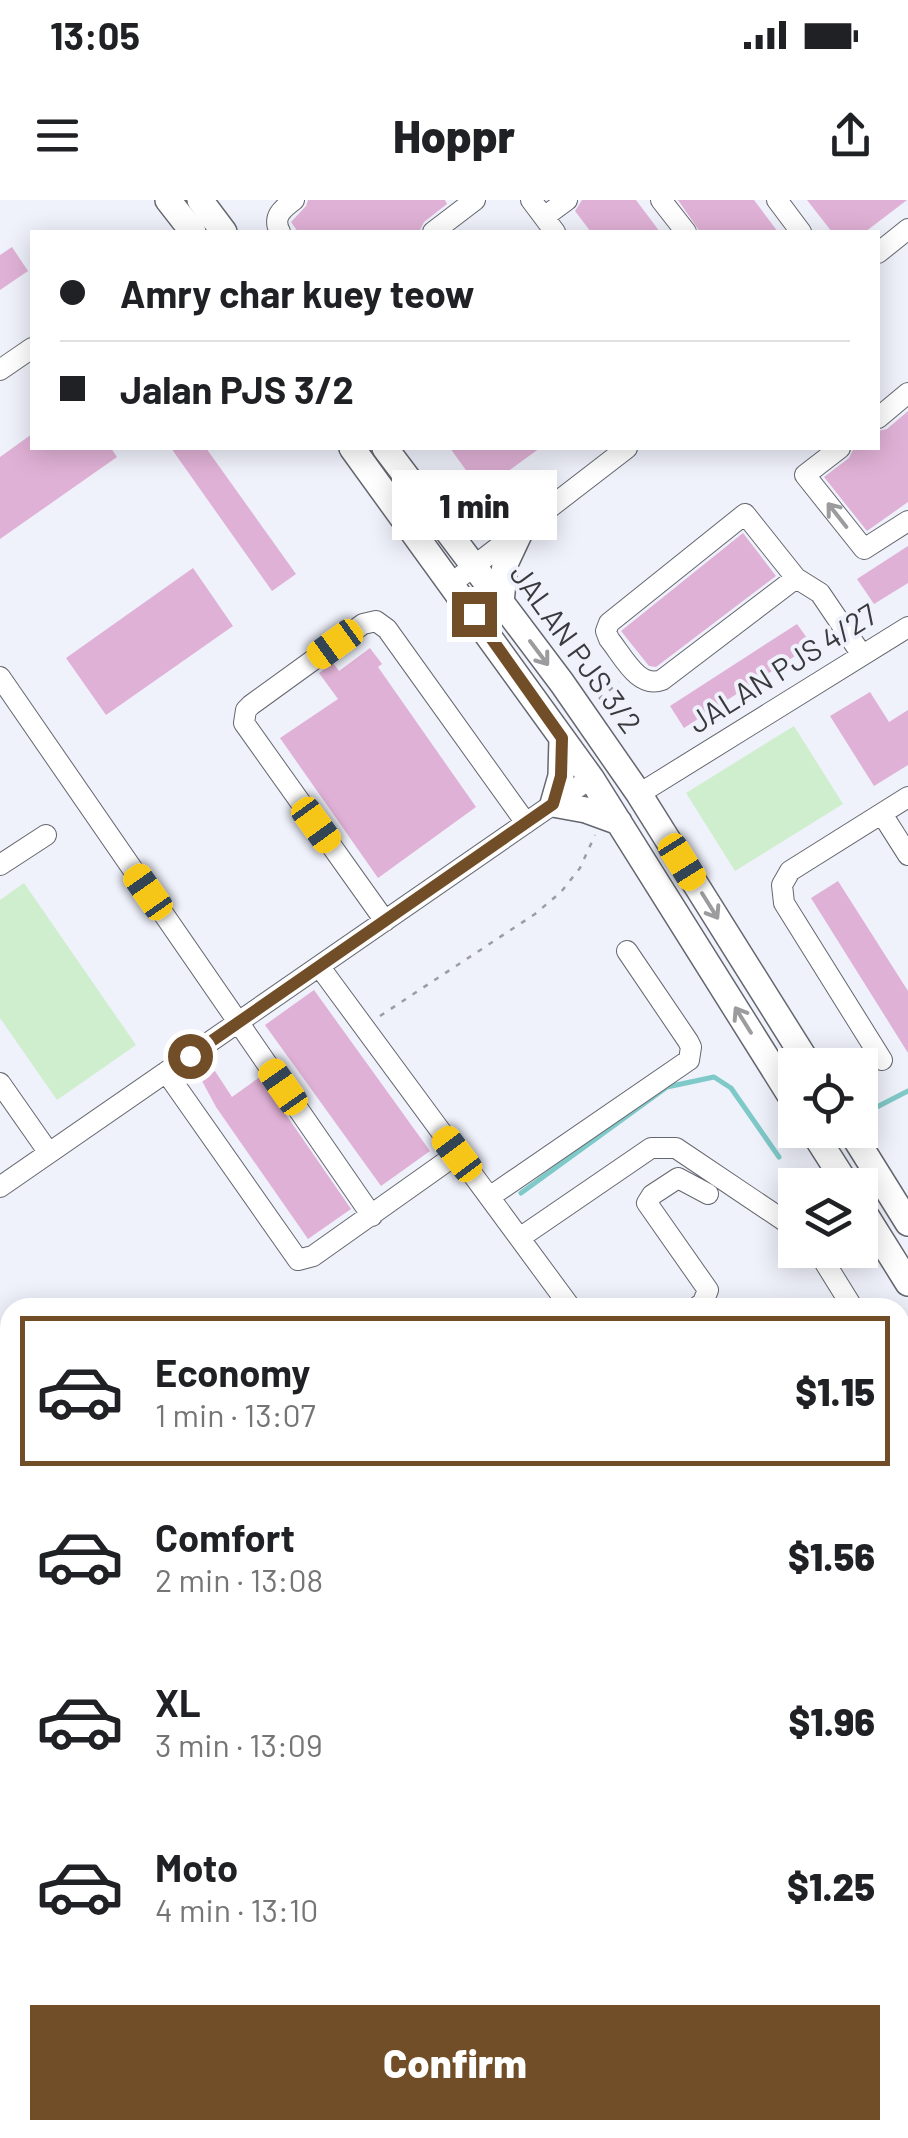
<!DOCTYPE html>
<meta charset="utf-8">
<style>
body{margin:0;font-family:Barlow,sans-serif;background:#f2f2f2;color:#202124;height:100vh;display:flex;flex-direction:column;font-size:38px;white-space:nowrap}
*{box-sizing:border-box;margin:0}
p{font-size:32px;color:#757577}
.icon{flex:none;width:55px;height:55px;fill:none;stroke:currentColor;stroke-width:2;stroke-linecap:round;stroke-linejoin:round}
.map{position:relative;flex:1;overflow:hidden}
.details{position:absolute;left:0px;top:1098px;width:910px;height:842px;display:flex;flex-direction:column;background:#fff;border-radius:30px 30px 0 0;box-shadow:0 5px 25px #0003}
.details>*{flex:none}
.hud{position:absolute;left:30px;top:30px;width:850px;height:220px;border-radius:0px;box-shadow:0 5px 25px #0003;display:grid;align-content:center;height:220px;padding:0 30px;background:#fff}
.tools{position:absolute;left:778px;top:848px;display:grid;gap:20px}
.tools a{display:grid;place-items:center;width:100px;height:100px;border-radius:0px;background:#fff;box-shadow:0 5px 25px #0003;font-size:50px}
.end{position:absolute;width:45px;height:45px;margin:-22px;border:12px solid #714e27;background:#fff;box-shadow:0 0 0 5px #fff}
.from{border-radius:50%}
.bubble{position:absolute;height:70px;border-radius:0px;background:#fff;box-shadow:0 5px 25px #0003;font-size:32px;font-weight:800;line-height:70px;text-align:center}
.car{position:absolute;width:30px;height:60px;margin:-30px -15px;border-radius:12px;box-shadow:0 0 8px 2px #0007;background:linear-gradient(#f5c518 24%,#345 0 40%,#f5c518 0 76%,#345 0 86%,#f5c518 0)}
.hud b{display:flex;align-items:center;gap:35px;height:95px;font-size:38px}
.hud b+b{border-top:2px solid #e0e0e0}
.hud i{width:25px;height:25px;background:#202124}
ul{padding:18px 0 0;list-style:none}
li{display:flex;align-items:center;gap:30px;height:150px;margin:0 20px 15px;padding:0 10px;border:5px solid transparent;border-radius:0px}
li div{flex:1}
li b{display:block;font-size:38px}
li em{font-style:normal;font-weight:800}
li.on{border-color:#714e27}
li>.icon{width:90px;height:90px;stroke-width:1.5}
.action{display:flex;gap:20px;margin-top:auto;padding:20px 30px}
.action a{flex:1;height:115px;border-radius:0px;background:#714e27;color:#fff;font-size:40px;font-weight:800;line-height:115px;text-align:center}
.status{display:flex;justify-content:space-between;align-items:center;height:70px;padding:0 50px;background:#fff;direction:ltr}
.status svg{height:28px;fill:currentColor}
header{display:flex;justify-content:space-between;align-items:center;height:130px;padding:0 30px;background:#fff;font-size:45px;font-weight:800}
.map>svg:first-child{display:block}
.green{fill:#cfeece}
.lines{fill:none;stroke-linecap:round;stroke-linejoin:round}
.stream{stroke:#7fc9c8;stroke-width:5}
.building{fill:#e0b1d6}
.minor-casing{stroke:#65676f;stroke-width:22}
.major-casing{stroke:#65676f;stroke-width:28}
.path{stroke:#9c9da4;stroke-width:2.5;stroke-dasharray:5 8;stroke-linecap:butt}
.minor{stroke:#fff;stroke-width:20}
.major{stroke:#fff;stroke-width:25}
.oneway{stroke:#9c9c9e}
.route{stroke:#714e27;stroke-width:12}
.labels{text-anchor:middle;stroke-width:8;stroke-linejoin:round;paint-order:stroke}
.street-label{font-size:30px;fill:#393a3d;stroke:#eff1fb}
</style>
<div class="status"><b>13:05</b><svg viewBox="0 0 49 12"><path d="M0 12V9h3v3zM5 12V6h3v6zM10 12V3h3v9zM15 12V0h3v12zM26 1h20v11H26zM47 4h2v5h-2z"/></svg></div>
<header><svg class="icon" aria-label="menu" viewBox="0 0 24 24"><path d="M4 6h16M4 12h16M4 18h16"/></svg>Hoppr<svg class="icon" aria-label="share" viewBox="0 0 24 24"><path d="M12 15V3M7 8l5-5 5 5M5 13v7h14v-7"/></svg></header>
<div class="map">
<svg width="908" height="1938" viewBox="0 0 908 1938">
<rect width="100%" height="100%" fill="#eff1fb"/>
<path class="green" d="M 794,526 L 843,604 L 735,671 L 686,593 Z
M 24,683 L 136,845 L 57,900 L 0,818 L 0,700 Z
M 908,1772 L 908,1873 L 905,1876 L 900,1870 L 900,1778 Z"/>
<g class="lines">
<path class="stream" d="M 871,910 L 908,891
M 521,993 L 667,887 L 714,877 L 731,888 L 779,957"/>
</g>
<path class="building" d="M 308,0 L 445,0 L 447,4 L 424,22 L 419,32 L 298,32 L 291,22 L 306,6 Z
M 582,0 L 636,0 L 660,32 L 591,32 L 575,11 Z
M 678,0 L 754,0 L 778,32 L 700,32 Z
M 807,0 L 907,0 L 865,32 L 832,32 Z
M 12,47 L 28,71 L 0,90 L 0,55 Z
M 908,211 L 908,302 L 867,331 L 824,277 L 849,258 L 854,248 L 878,248 L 878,231 L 887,229 Z
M 32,234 L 32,248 L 111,248 L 117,257 L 0,339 L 0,257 Z
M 171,248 L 206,248 L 296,374 L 272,391 Z
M 450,248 L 540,248 L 481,291 Z
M 743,333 L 776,376 L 656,467 L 649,466 L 621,431 Z
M 908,346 L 908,383 L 874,404 L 857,379 Z
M 193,368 L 233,426 L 106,515 L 66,458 Z
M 797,424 L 812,445 L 684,528 L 670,506 Z
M 370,448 L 382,464 L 378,467 L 476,607 L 378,678 L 280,538 L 338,499 L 319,473 L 333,463 L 339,471 Z
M 870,492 L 889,522 L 908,510 L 908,565 L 874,586 L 830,516 Z
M 838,681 L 908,791 L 908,853 L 811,698 Z
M 314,790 L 430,951 L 381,986 L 265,825 Z
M 215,871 L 232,897 L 260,877 L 351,1009 L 308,1039 L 216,907 L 201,879 Z"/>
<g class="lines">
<defs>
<path id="minor" d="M 531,0 L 555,32
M 661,0 L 686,32
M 777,0 L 801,32
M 544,17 L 567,0
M 280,32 C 272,17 282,9 294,0
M 433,32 L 475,0
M 878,53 L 908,29
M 0,170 L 32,148
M 878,218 L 908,193
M 840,248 L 805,275 L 864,349 L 908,321
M 745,314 L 796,378 L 662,480 C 638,489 623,456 609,439 L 606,431 L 609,423 Z
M 796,378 L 820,393 L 862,455
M 452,383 L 627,248
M 0,477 L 372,1016
M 639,594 L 908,427
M 882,614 L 908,655
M 0,665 L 46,635
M 385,721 L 244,523 L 246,510 L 251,505 L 363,424 L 376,421 L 387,429 L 526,623
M 319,766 L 571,1108
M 882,860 L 784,703 L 782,685 L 790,671 L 908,597
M 166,872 L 298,1060 L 313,1056 L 457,954
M 0,883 L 49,953
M 0,987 L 591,578
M 491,996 L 689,860 L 691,847 L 688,841 L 627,751
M 521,1037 L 651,948 L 676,948 L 795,1028
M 817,1050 L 853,1108
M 696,1108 L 703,1102 L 708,1090 L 647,1003 L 652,995 L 678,978 L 708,994
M 0,1171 L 10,1185
M 900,1184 L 908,1197
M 900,1276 L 908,1271
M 0,1402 L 10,1395
M 900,1437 L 908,1432
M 0,1450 L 10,1465
M 900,1582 L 908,1593
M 0,1592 L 10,1585
M 0,1685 L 10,1700
M 900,1762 L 908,1756
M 0,1782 L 4,1779 L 10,1783
M 119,1930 L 125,1938
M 173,1930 L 179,1938
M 540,1930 L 546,1938
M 592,1930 L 598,1938
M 247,1938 L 258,1930
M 334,1938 L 340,1934
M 746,1938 L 758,1930"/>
<path id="major" d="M 168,0 L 193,32
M 200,0 L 224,32
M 352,248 L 591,578 L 795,903
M 385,248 L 562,483 L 639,594 L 809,865
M 501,402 L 505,364 L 521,330
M 562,538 L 561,576 L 553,604 L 586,610 L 619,622
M 812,930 L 847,985
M 850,930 L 908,1023
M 860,1006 L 908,1083
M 900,1907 L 908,1900
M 867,1938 L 875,1930
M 894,1938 L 908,1926"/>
</defs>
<use href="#minor" class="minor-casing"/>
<use href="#major" class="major-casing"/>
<path class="path" d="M 599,499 L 619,482
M 380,816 L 535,714 L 561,692 L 580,668 L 595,635"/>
<use href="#minor" class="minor"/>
<use href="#major" class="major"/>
</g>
<defs><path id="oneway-shaft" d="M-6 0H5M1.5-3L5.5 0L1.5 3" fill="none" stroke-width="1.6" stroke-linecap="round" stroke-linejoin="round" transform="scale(2.5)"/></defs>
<g class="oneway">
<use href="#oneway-shaft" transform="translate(837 315) rotate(-128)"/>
<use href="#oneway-shaft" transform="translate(539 453) rotate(53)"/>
<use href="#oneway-shaft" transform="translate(710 706) rotate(58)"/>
<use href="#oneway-shaft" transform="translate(743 820) rotate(-122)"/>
</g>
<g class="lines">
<path class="route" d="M 190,856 L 553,604 L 561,576 L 562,538 L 474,414"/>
</g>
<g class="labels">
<g class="street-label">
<text transform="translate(575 449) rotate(54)" y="10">JALAN PJS 3/2</text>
<text transform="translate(783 469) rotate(-32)" y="10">JALAN PJS 4/27</text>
</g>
</g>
</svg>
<div class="tools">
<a><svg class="icon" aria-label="locate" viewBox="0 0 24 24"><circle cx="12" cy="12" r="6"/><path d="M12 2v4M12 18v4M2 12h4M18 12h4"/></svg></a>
<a><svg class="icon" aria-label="layers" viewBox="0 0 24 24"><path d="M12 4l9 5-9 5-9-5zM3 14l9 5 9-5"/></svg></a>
</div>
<i class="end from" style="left:190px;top:856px"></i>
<i class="end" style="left:474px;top:414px"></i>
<div class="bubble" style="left:392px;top:270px;width:165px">1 min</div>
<i class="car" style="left:335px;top:444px;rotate:234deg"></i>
<i class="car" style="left:316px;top:625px;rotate:144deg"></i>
<i class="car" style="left:682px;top:662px;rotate:148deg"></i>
<i class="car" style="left:148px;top:692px;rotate:325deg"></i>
<i class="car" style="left:283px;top:887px;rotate:325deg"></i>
<i class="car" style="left:457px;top:954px;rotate:323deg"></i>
<div class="hud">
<b><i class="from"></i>Amry char kuey teow</b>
<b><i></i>Jalan PJS 3/2</b>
</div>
<section class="details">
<ul>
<li class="on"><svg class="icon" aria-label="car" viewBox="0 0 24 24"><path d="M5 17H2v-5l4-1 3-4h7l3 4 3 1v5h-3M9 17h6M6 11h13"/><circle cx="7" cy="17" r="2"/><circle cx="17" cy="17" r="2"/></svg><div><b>Economy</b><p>1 min · 13:07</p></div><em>$1.15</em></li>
<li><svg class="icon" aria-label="car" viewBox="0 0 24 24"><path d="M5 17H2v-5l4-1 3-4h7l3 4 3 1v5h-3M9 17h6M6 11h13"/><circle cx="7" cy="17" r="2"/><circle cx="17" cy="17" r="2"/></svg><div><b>Comfort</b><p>2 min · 13:08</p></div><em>$1.56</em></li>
<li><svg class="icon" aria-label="car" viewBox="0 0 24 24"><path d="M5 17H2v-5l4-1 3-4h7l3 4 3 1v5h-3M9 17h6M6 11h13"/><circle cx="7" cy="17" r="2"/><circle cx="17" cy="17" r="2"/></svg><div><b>XL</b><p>3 min · 13:09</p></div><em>$1.96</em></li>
<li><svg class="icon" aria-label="car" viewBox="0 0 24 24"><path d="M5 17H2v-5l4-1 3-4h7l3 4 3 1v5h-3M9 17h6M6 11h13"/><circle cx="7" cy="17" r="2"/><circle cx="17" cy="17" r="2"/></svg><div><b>Moto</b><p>4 min · 13:10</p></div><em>$1.25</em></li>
</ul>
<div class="action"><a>Confirm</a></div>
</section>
</div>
